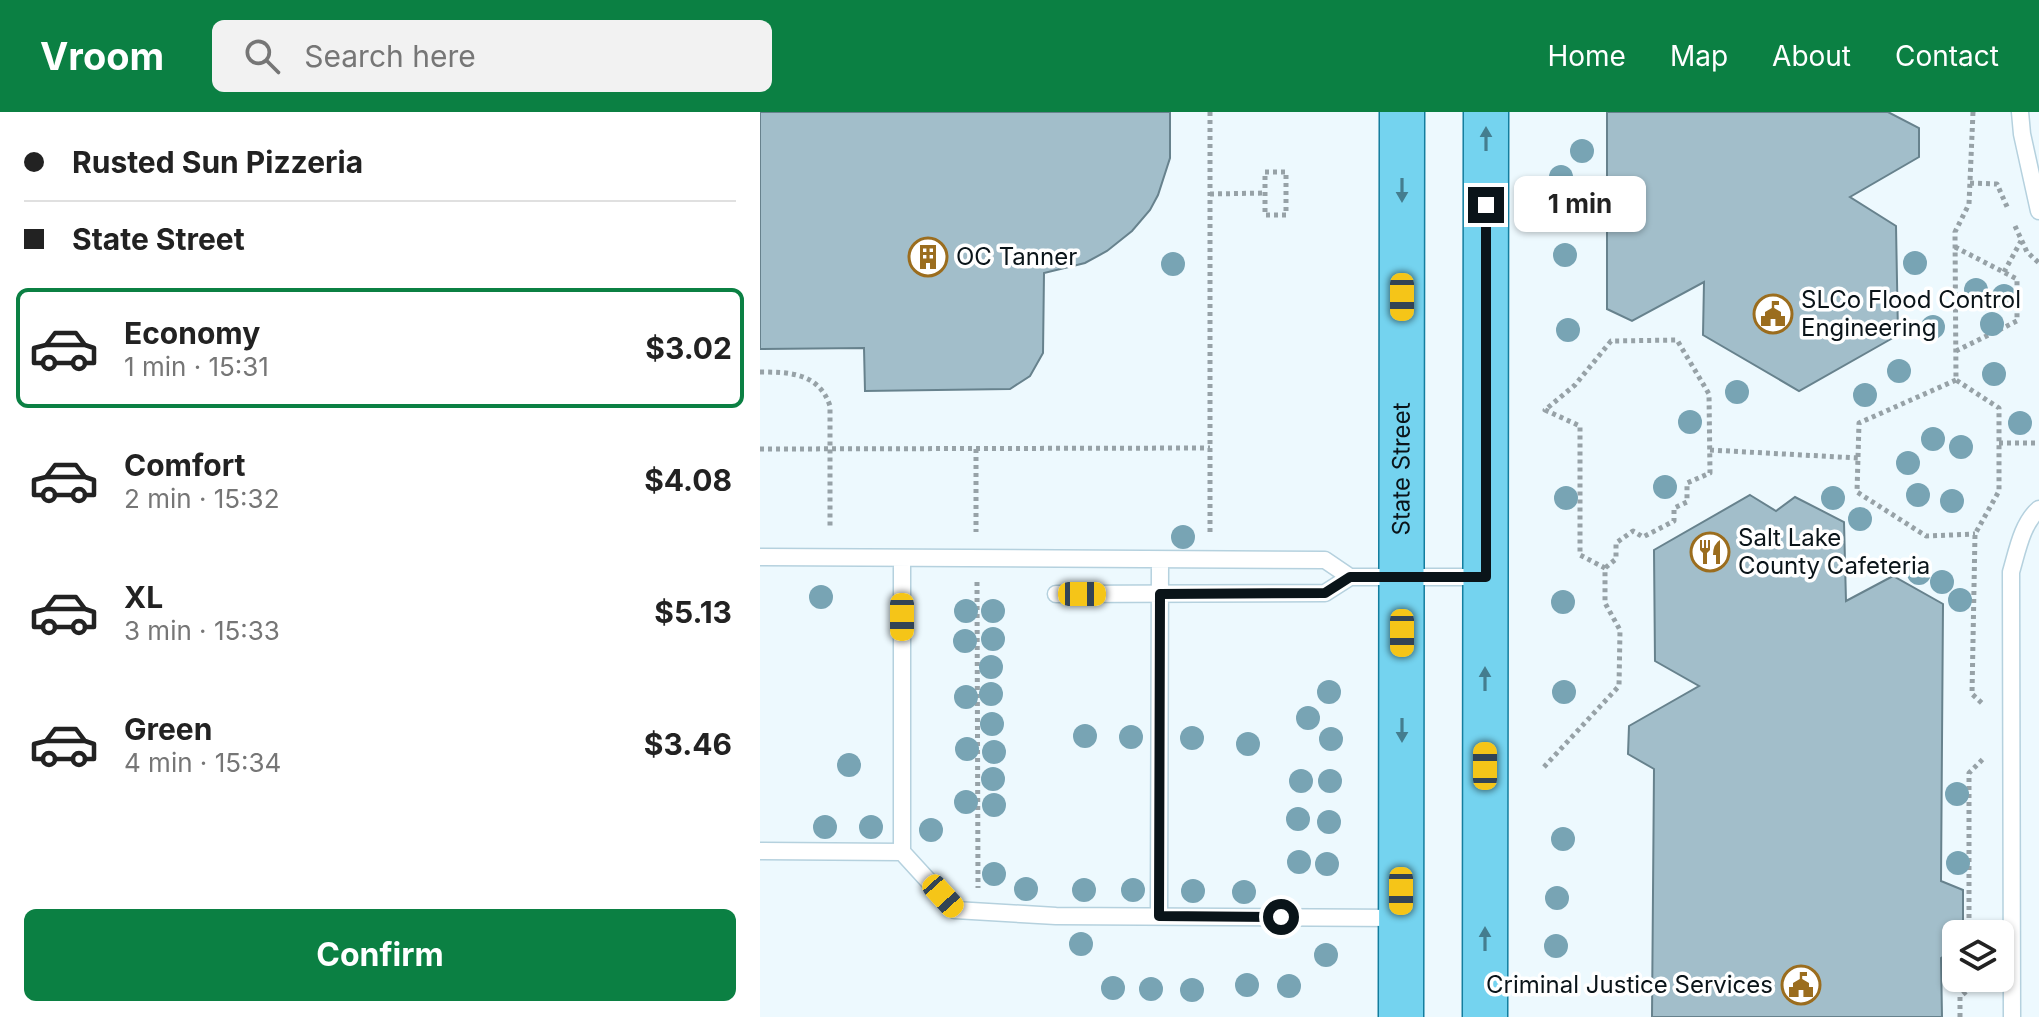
<!DOCTYPE html>
<meta charset="utf-8">
<style>
body{margin:0;font-family:Inter,sans-serif;background:#f2f2f2;color:#222;height:100vh;display:flex;flex-direction:column;font-size:30px;white-space:nowrap}
*{box-sizing:border-box;margin:0}
p{font-size:26px;color:#767676}
.icon{flex:none;width:44px;height:44px;fill:none;stroke:currentColor;stroke-width:2;stroke-linecap:round;stroke-linejoin:round}
.map{position:relative;flex:1;overflow:hidden}
.panel{display:flex;flex-direction:column;background:#fff;width:760px}
.panel>*{flex:none}
.guide{display:grid;align-content:center;height:176px;padding:0 24px;background:#fff}
.fabs{position:absolute;left:1182px;top:808px;display:grid;gap:16px}
.fabs a{display:grid;place-items:center;width:72px;height:72px;border-radius:12px;background:#fff;box-shadow:0 2px 6px #0004;font-size:40px}
.end{position:absolute;width:36px;height:36px;margin:-18px;border:10px solid #0a1419;background:#fff;box-shadow:0 0 0 4px #fff}
.from{border-radius:50%}
.bubble{position:absolute;height:56px;border-radius:12px;background:#fff;box-shadow:0 2px 6px #0004;font-size:26px;font-weight:700;line-height:56px;text-align:center}
.car{position:absolute;width:24px;height:48px;margin:-24px -12px;border-radius:10px;box-shadow:0 0 6px 2px #0007;background:linear-gradient(#f5c518 24%,#345 0 40%,#f5c518 0 76%,#345 0 86%,#f5c518 0)}
.guide b{display:flex;align-items:center;gap:28px;height:76px;font-size:30px}
.guide b+b{border-top:2px solid #e0e0e0}
.guide i{width:20px;height:20px;background:#222}
ul{padding:0;list-style:none}
li{display:flex;align-items:center;gap:24px;height:120px;margin:0 16px 12px;padding:0 8px;border:4px solid transparent;border-radius:12px}
li div{flex:1}
li b{display:block;font-size:30px}
li em{font-style:normal;font-weight:700}
li.on{border-color:#0b8043}
li>.icon{width:72px;height:72px;stroke-width:1.5}
.action{display:flex;gap:16px;margin-top:auto;padding:16px 24px}
.action a{flex:1;height:92px;border-radius:12px;background:#0b8043;color:#fff;font-size:32px;font-weight:700;line-height:92px;text-align:center}
header{display:flex;align-items:center;gap:48px;box-sizing:border-box;height:112px;padding:0 40px;background:#0b8043;color:#fff}
header strong{font-size:38px}
nav{display:flex;gap:44px;margin-inline-start:auto;font-size:28px}
.search{width:560px;height:72px;background:#f2f2f2;display:flex;align-items:center;gap:20px;box-sizing:border-box;padding:0 28px;border-radius:12px;color:#767676;font-size:30px}
main{display:flex;flex:1;min-height:0}
.map>svg:first-child{display:block}
.building{fill:#a2beca;stroke:#67828d;stroke-width:2}
.lines{fill:none;stroke-linecap:round;stroke-linejoin:round}
.service-casing{stroke:#b5d1de;stroke-width:19}
.primary-casing{stroke:#137d9e;stroke-width:47}
.path{stroke:#97a2a7;stroke-width:5;stroke-dasharray:4 4;stroke-linecap:butt}
.service{stroke:#fff;stroke-width:16}
.primary{stroke:#74d3ef;stroke-width:44}
.tree{fill:#78a4b4}
.oneway{fill:#447d8f}
.route{stroke:#0a1419;stroke-width:10}
.labels{text-anchor:middle;stroke-width:7;stroke-linejoin:round;paint-order:stroke}
.poi-label{font-size:24px;fill:#0a1419;stroke:#fff;text-anchor:start}
.street-label{font-size:24px;fill:#0a1419;stroke:#fff}
</style>
<header>
<strong>Vroom</strong>
<div class="search"><svg class="icon" aria-label="search" viewBox="0 0 24 24"><circle cx="10" cy="10" r="6"/><path d="M15 15l6 6"/></svg>Search here</div>
<nav><a>Home</a><a>Map</a><a>About</a><a>Contact</a></nav>
</header>
<main>
<section class="panel">
<div class="guide">
<b><i class="from"></i>Rusted Sun Pizzeria</b>
<b><i></i>State Street</b>
</div>
<ul>
<li class="on"><svg class="icon" aria-label="car" viewBox="0 0 24 24"><path d="M5 17H2v-5l4-1 3-4h7l3 4 3 1v5h-3M9 17h6M6 11h13"/><circle cx="7" cy="17" r="2"/><circle cx="17" cy="17" r="2"/></svg><div><b>Economy</b><p>1 min · 15:31</p></div><em>$3.02</em></li>
<li><svg class="icon" aria-label="car" viewBox="0 0 24 24"><path d="M5 17H2v-5l4-1 3-4h7l3 4 3 1v5h-3M9 17h6M6 11h13"/><circle cx="7" cy="17" r="2"/><circle cx="17" cy="17" r="2"/></svg><div><b>Comfort</b><p>2 min · 15:32</p></div><em>$4.08</em></li>
<li><svg class="icon" aria-label="car" viewBox="0 0 24 24"><path d="M5 17H2v-5l4-1 3-4h7l3 4 3 1v5h-3M9 17h6M6 11h13"/><circle cx="7" cy="17" r="2"/><circle cx="17" cy="17" r="2"/></svg><div><b>XL</b><p>3 min · 15:33</p></div><em>$5.13</em></li>
<li><svg class="icon" aria-label="car" viewBox="0 0 24 24"><path d="M5 17H2v-5l4-1 3-4h7l3 4 3 1v5h-3M9 17h6M6 11h13"/><circle cx="7" cy="17" r="2"/><circle cx="17" cy="17" r="2"/></svg><div><b>Green</b><p>4 min · 15:34</p></div><em>$3.46</em></li>
</ul>
<div class="action"><a>Confirm</a></div>
</section>
<div class="map">
<svg width="1279" height="905" viewBox="0 0 1279 905">
<rect width="100%" height="100%" fill="#edf9fe"/>
<path class="building" d="M 0,0 L 410,0 L 410,46 L 398,83 L 390,98 L 372,119 L 347,139 L 325,151 L 284,161 L 283,241 L 270,264 L 250,277 L 105,279 L 104,236 L 0,237 Z
M 847,0 L 1128,0 L 1159,16 L 1159,45 L 1090,85 L 1136,114 L 1138,223 L 1039,279 L 943,223 L 944,170 L 872,209 L 847,197 Z
M 990,383 L 1016,399 L 1035,385 L 1084,410 L 1086,489 L 1133,464 L 1183,492 L 1181,769 L 1203,778 L 1203,822 L 1196,822 L 1196,837 L 1181,846 L 1182,905 L 892,905 L 894,657 L 868,642 L 869,614 L 939,574 L 895,549 L 894,438 Z"/>
<g class="lines">
<defs>
<path id="service" d="M 1260,0 L 1262,22 L 1279,99
M 0,445 L 565,448 L 590,465 L 725,465
M 142,446 L 142,740
M 296,482 L 565,481 L 590,465
M 0,739 L 142,740 L 195,798 L 296,804 L 641,806
M 399,804 L 400,448
M 1252,905 L 1251,460 C 1257,440 1262,411 1279,397"/>
<g id="primary">
<path id="s1" d="M 641,905 L 642,0"/>
<path d="M 725,905 L 726,0"/>
</g>
</defs>
<use href="#service" class="service-casing"/>
<use href="#primary" class="primary-casing"/>
<path class="path" d="M 450,0 L 450,423
M 1213,0 L 1209,92 L 1195,120 L 1196,268 L 1239,296 L 1239,379 L 1215,422 L 1212,582 L 1224,593
M 505,60 L 526,60 L 526,103 L 505,103 Z
M 1210,71 L 1237,72 L 1248,97
M 450,82 L 505,81
M 1255,114 L 1267,140 L 1279,151
M 1195,135 L 1257,167 L 1257,209 L 1196,239
M 1244,160 L 1261,129
M 0,260 C 30,260 59,261 70,294 L 70,415
M 1196,268 L 1099,311 L 1097,380 L 1166,424 L 1215,422
M 1239,331 L 1279,331
M 0,337 L 450,336
M 216,337 L 216,420
M 950,338 L 1098,346
M 217,470 L 218,776
M 784,655 L 859,574 L 860,518 L 845,491 L 845,456 L 820,443 L 820,314 L 785,298 L 815,273 L 851,229 L 917,228 L 949,282 L 950,361 L 927,371 L 927,390 L 914,396 L 914,409 L 883,425 L 873,419 L 856,431 L 856,447 L 845,456
M 1209,822 L 1209,661 L 1223,647
M 1200,905 L 1200,885 L 1221,866"/>
<use href="#service" class="service"/>
<use href="#primary" class="primary"/>
</g>
<g class="tree">
<circle cx="822" cy="39" r="12"/>
<circle cx="801" cy="65" r="12"/>
<circle cx="805" cy="143" r="12"/>
<circle cx="1155" cy="151" r="12"/>
<circle cx="413" cy="152" r="12"/>
<circle cx="1216" cy="178" r="12"/>
<circle cx="1244" cy="184" r="12"/>
<circle cx="1232" cy="212" r="12"/>
<circle cx="1173" cy="215" r="12"/>
<circle cx="808" cy="218" r="12"/>
<circle cx="1139" cy="259" r="12"/>
<circle cx="1234" cy="262" r="12"/>
<circle cx="977" cy="280" r="12"/>
<circle cx="1105" cy="283" r="12"/>
<circle cx="930" cy="310" r="12"/>
<circle cx="1260" cy="311" r="12"/>
<circle cx="1173" cy="327" r="12"/>
<circle cx="1201" cy="335" r="12"/>
<circle cx="1148" cy="351" r="12"/>
<circle cx="905" cy="375" r="12"/>
<circle cx="1158" cy="383" r="12"/>
<circle cx="806" cy="386" r="12"/>
<circle cx="1073" cy="386" r="12"/>
<circle cx="1192" cy="389" r="12"/>
<circle cx="1100" cy="407" r="12"/>
<circle cx="423" cy="425" r="12"/>
<circle cx="1159" cy="461" r="12"/>
<circle cx="1182" cy="470" r="12"/>
<circle cx="61" cy="485" r="12"/>
<circle cx="1200" cy="488" r="12"/>
<circle cx="803" cy="490" r="12"/>
<circle cx="206" cy="499" r="12"/>
<circle cx="233" cy="499" r="12"/>
<circle cx="233" cy="527" r="12"/>
<circle cx="205" cy="529" r="12"/>
<circle cx="231" cy="555" r="12"/>
<circle cx="569" cy="580" r="12"/>
<circle cx="804" cy="580" r="12"/>
<circle cx="231" cy="582" r="12"/>
<circle cx="206" cy="585" r="12"/>
<circle cx="548" cy="606" r="12"/>
<circle cx="232" cy="612" r="12"/>
<circle cx="325" cy="624" r="12"/>
<circle cx="371" cy="625" r="12"/>
<circle cx="432" cy="626" r="12"/>
<circle cx="571" cy="627" r="12"/>
<circle cx="488" cy="632" r="12"/>
<circle cx="207" cy="637" r="12"/>
<circle cx="234" cy="640" r="12"/>
<circle cx="89" cy="653" r="12"/>
<circle cx="233" cy="667" r="12"/>
<circle cx="541" cy="669" r="12"/>
<circle cx="570" cy="669" r="12"/>
<circle cx="1197" cy="682" r="12"/>
<circle cx="206" cy="690" r="12"/>
<circle cx="234" cy="693" r="12"/>
<circle cx="538" cy="707" r="12"/>
<circle cx="569" cy="710" r="12"/>
<circle cx="65" cy="715" r="12"/>
<circle cx="111" cy="715" r="12"/>
<circle cx="171" cy="718" r="12"/>
<circle cx="803" cy="727" r="12"/>
<circle cx="539" cy="750" r="12"/>
<circle cx="1198" cy="751" r="12"/>
<circle cx="567" cy="752" r="12"/>
<circle cx="234" cy="762" r="12"/>
<circle cx="266" cy="777" r="12"/>
<circle cx="324" cy="778" r="12"/>
<circle cx="373" cy="778" r="12"/>
<circle cx="433" cy="779" r="12"/>
<circle cx="484" cy="780" r="12"/>
<circle cx="797" cy="786" r="12"/>
<circle cx="321" cy="832" r="12"/>
<circle cx="796" cy="834" r="12"/>
<circle cx="566" cy="843" r="12"/>
<circle cx="487" cy="873" r="12"/>
<circle cx="529" cy="874" r="12"/>
<circle cx="353" cy="876" r="12"/>
<circle cx="391" cy="877" r="12"/>
<circle cx="432" cy="878" r="12"/>
</g>
<defs><path id="oneway-solid" d="M-6-.8H1V-3.2L6.5 0L1 3.2V.8H-6Z" transform="scale(2)"/></defs>
<g class="oneway">
<use href="#oneway-solid" transform="translate(726 27) rotate(-90)"/>
<use href="#oneway-solid" transform="translate(642 78) rotate(90)"/>
<use href="#oneway-solid" transform="translate(725 567) rotate(-90)"/>
<use href="#oneway-solid" transform="translate(642 618) rotate(90)"/>
<use href="#oneway-solid" transform="translate(725 827) rotate(-90)"/>
</g>
<g class="lines">
<path class="route" d="M 521,805 L 399,804 L 400,482 L 565,481 L 590,465 L 726,465 L 726,93"/>
</g>
<defs>
<symbol id="building-ring" viewBox="-11 -11 22 22"><circle r="9.5" fill="#fff" stroke="#9b6d1e" stroke-width="1.5"/><path d="M-4-6H4V6H1V3H-1V6H-4ZM-2.5-4.3h1.7v1.8h-1.7ZM.8-4.3h1.7v1.8H.8ZM-2.5-1h1.7V.8h-1.7ZM.8-1h1.7V.8H.8Z" fill="#9b6d1e"/></symbol>
<symbol id="civic-ring" viewBox="-11 -11 22 22"><circle r="9.5" fill="#fff" stroke="#9b6d1e" stroke-width="1.5"/><path d="M-.6-6.5H3V-4.5H.6V-3L4-1V1h2V6H-6V1h2V-1L-.6-3ZM-1.2 2.5V6h2.4V2.5Z" fill="#9b6d1e"/></symbol>
<symbol id="restaurant-ring" viewBox="-11 -11 22 22"><circle r="9.5" fill="#fff" stroke="#9b6d1e" stroke-width="1.5"/><path d="M-5-6h1v4h1v-4h1v4h1v-4h1v5L-1.5 .5V6h-2V.5L-5-1ZM5-6V6H3V1.5H1.5Q1.5-4 5-6Z" fill="#9b6d1e"/></symbol>
</defs>
<g fill-rule="evenodd">
<use href="#building-ring" x="146" y="123" width="44" height="44"/>
<use href="#civic-ring" x="991" y="180" width="44" height="44"/>
<use href="#restaurant-ring" x="928" y="418" width="44" height="44"/>
<use href="#civic-ring" x="1019" y="851" width="44" height="44"/>
</g>
<g class="labels">
<g class="poi-label">
<text x="196" y="153">OC Tanner</text>
<text x="1041" y="196">SLCo Flood Control<tspan x="1041" dy="28">Engineering</tspan></text>
<text x="978" y="434">Salt Lake<tspan x="978" dy="28">County Cafeteria</tspan></text>
<text x="1013" y="881" text-anchor="end">Criminal Justice Services</text>
</g>
<g class="street-label">
<text dy="8" stroke="none"><textPath href="#s1" startOffset="548">State Street</textPath></text>
</g>
</g>
</svg>
<div class="fabs">
<a><svg class="icon" aria-label="layers" viewBox="0 0 24 24"><path d="M12 4l9 5-9 5-9-5zM3 14l9 5 9-5"/></svg></a>
</div>
<i class="end from" style="left:521px;top:805px"></i>
<i class="end" style="left:726px;top:93px"></i>
<div class="bubble" style="left:754px;top:64px;width:132px">1 min</div>
<i class="car" style="left:642px;top:185px;rotate:180deg"></i>
<i class="car" style="left:322px;top:482px;rotate:90deg"></i>
<i class="car" style="left:142px;top:505px;rotate:180deg"></i>
<i class="car" style="left:642px;top:521px;rotate:180deg"></i>
<i class="car" style="left:725px;top:654px;rotate:0deg"></i>
<i class="car" style="left:641px;top:779px;rotate:180deg"></i>
<i class="car" style="left:183px;top:784px;rotate:138deg"></i>
</div>
</main>
